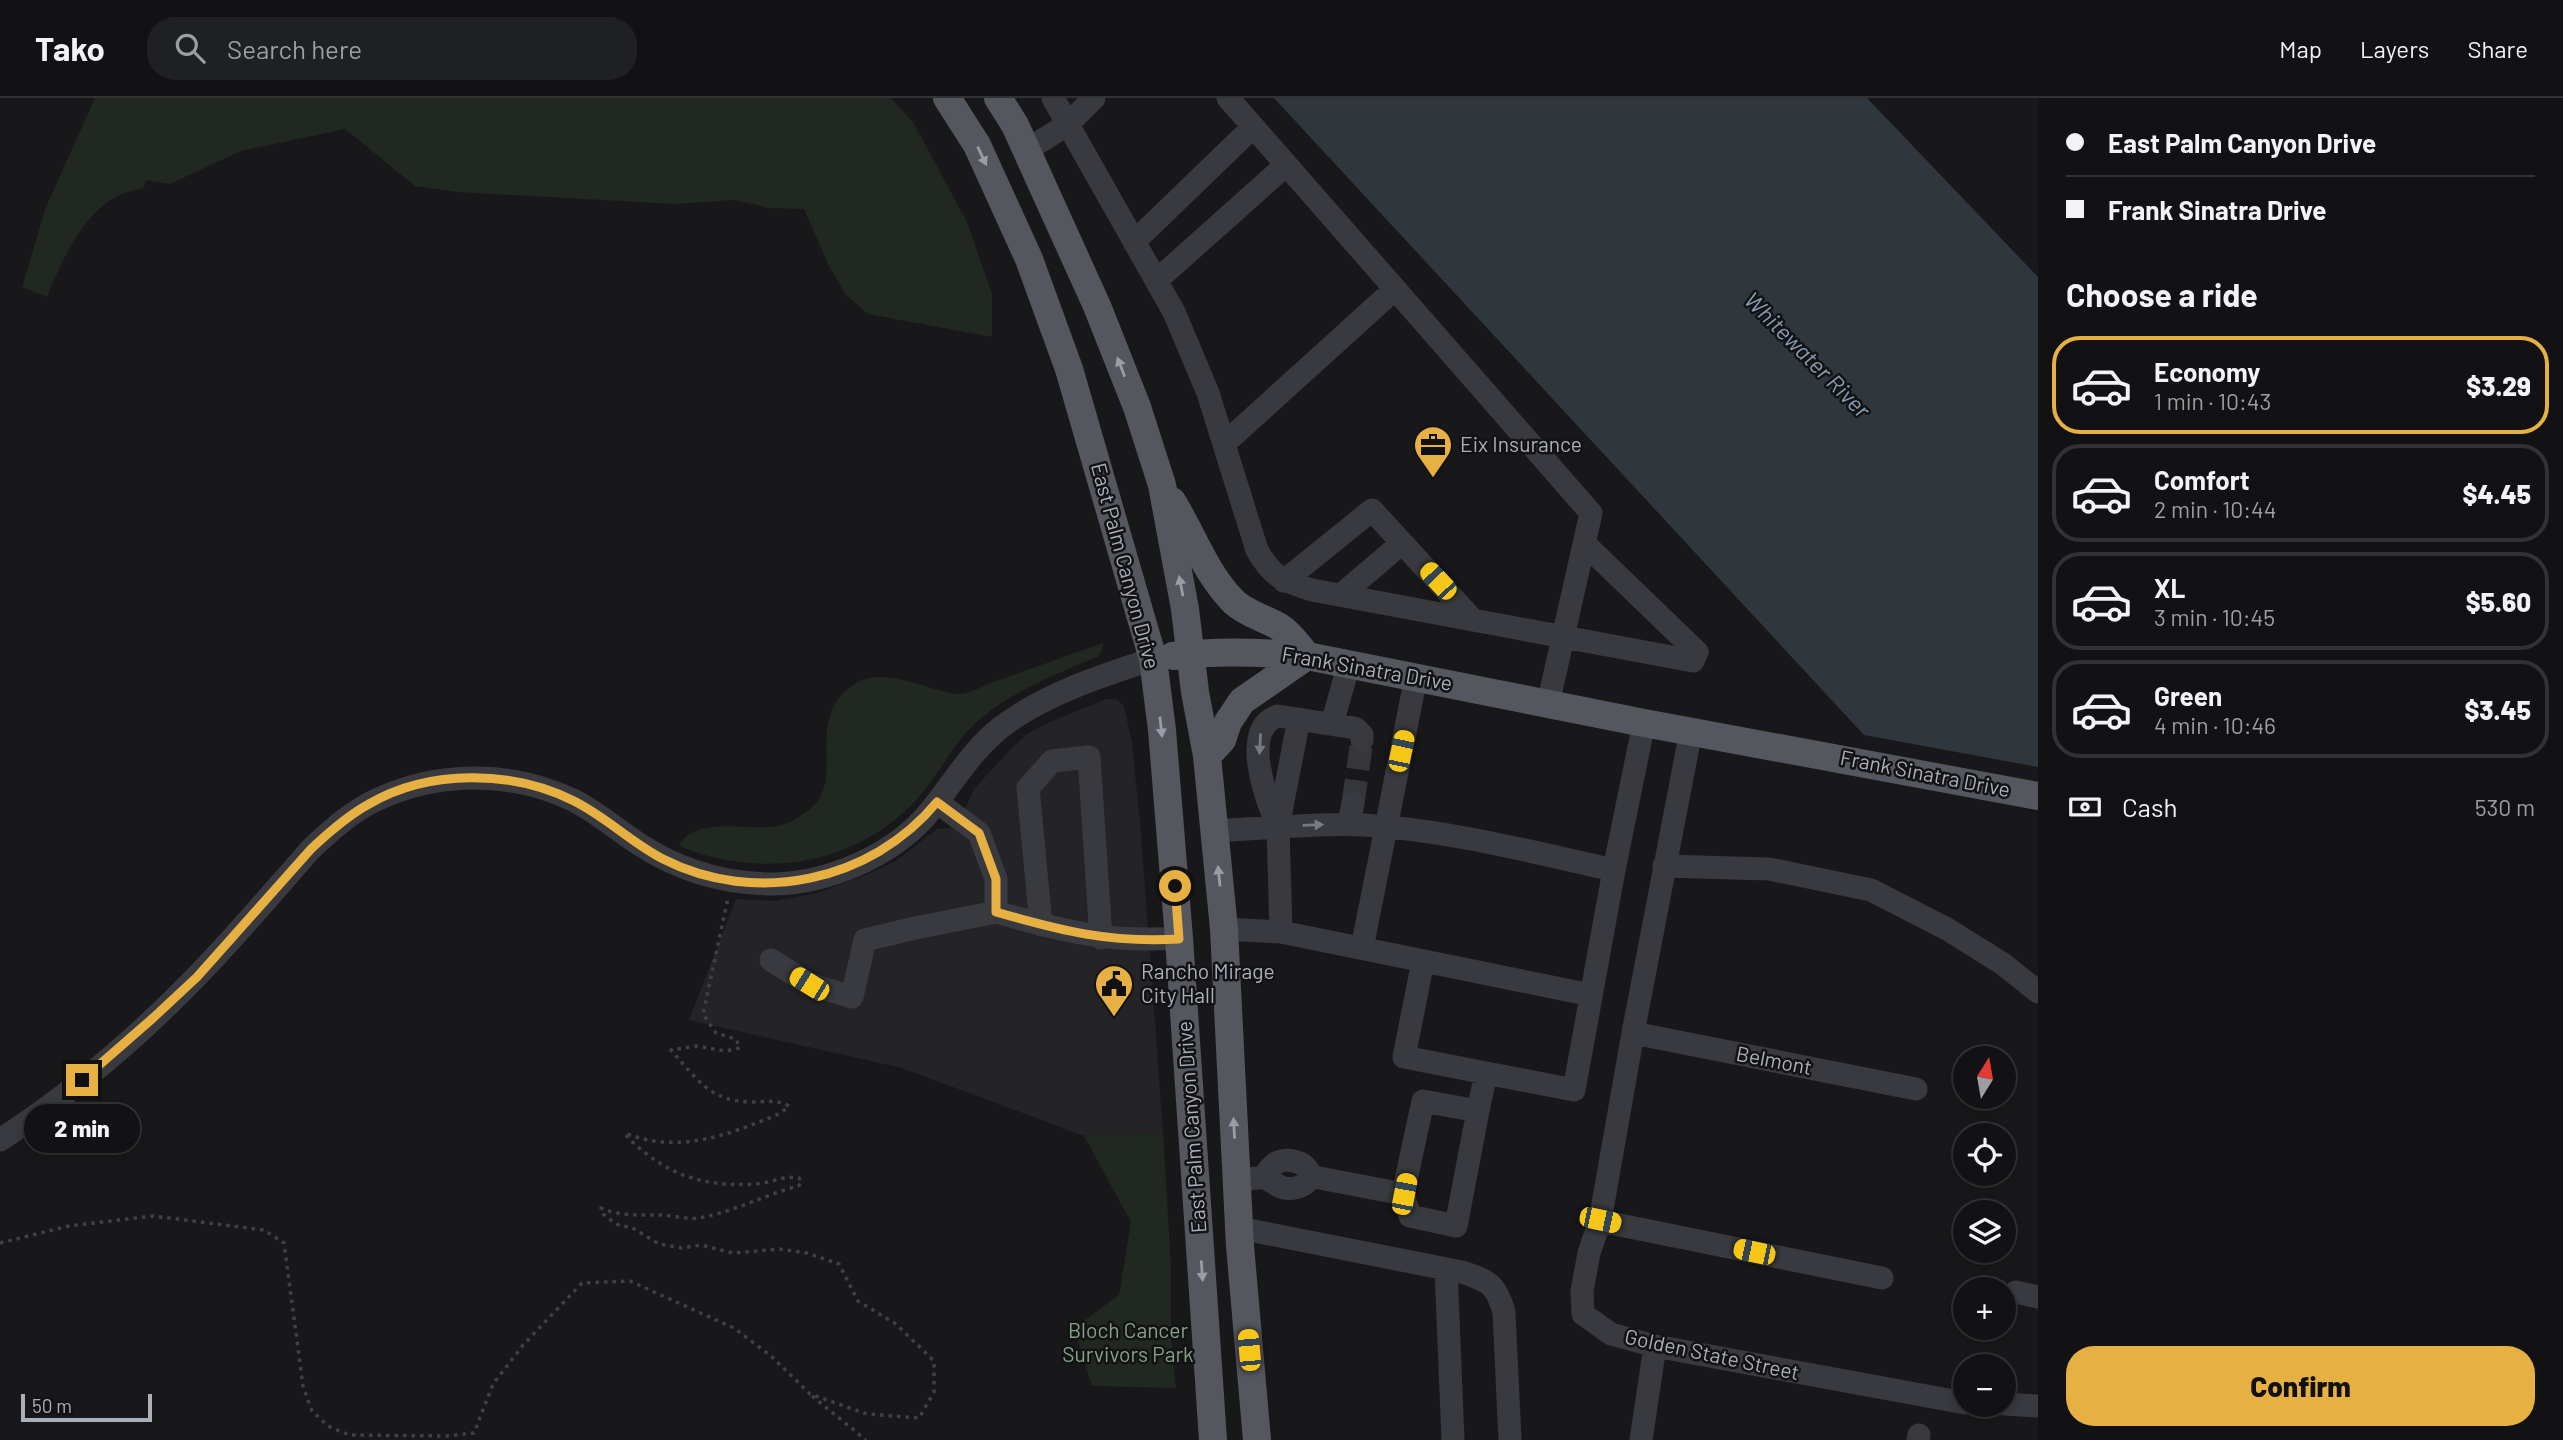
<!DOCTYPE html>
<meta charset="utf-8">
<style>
body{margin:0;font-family:Barlow,sans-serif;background:#1f2022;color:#f1f3f6;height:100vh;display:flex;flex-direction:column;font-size:26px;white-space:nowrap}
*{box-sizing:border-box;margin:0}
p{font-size:23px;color:#9c9ea0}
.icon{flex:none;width:38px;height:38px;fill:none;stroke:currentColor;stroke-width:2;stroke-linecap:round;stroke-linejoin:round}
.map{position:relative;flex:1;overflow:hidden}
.details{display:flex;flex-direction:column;background:#121214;width:525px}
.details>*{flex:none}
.guide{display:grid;align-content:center;height:154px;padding:0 28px;background:#121214}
.needle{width:46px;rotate:11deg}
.buttons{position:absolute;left:1953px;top:948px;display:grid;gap:14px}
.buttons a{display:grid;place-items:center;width:63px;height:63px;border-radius:50%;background:#121214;box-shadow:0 4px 10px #0003,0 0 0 2px #313234;font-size:35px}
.scale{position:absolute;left:21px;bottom:18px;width:131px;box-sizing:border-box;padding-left:7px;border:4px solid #abafb9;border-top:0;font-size:19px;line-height:24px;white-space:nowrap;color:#abafb9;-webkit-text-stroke:5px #131315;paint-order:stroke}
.end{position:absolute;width:32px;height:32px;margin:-16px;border:9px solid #e7b043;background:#111;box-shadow:0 0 0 4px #111}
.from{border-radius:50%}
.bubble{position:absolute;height:49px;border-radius:24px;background:#121214;box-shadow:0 4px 10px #0003,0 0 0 2px #313234;font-size:23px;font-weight:800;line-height:49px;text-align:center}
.car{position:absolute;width:21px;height:42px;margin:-21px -10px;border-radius:9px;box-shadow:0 0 5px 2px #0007;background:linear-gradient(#f5c518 24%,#345 0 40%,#f5c518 0 76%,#345 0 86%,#f5c518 0)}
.guide b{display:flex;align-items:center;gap:24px;height:66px;font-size:26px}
.guide b+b{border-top:2px solid #313234}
.guide i{width:18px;height:18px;background:#f1f3f6}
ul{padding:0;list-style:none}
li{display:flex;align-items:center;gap:21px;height:98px;margin:0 14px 10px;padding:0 14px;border:4px solid #313234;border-radius:28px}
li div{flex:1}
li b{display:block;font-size:26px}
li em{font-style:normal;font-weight:800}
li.current{border-color:#e7b043}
li>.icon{width:63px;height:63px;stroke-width:1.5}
h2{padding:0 28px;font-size:32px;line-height:84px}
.pay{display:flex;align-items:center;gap:18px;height:77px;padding:0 28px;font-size:26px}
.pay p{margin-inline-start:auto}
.primary-button{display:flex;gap:14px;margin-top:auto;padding:14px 28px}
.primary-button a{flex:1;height:80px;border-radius:28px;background:#e7b043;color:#111;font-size:28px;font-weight:800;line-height:80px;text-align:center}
header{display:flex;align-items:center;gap:42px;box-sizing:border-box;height:98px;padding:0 35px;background:#121214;border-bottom:2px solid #313234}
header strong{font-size:33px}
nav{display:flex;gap:38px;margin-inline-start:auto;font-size:24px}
.search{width:490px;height:63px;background:#1f2022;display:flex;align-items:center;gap:18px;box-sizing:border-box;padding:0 24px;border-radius:28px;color:#9c9ea0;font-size:26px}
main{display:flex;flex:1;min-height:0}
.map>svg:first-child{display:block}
.built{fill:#242427}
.green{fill:#202821}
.water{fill:#2f373d}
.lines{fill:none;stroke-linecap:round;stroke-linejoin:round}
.minor-tunnel{stroke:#35363a;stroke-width:23;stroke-dasharray:23 11;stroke-linecap:butt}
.path{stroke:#3f4146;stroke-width:3.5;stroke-dasharray:3.5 5;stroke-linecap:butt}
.minor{stroke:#393a3f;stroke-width:23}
.major{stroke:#55575e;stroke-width:28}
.oneway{fill:#9a9da7}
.oneway2{fill:#787a82}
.route{stroke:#e7b043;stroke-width:9}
.labels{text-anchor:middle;stroke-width:5;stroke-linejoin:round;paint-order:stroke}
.poi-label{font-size:21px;fill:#abafb9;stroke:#131315;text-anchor:start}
.street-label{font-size:21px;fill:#abafb9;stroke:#131315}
.park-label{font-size:21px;fill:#84a386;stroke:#131315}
.water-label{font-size:23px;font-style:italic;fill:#859cb1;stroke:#131315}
</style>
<header>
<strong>Tako</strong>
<div class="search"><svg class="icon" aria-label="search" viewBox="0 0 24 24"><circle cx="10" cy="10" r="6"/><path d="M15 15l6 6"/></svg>Search here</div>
<nav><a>Map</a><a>Layers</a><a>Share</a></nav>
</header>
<main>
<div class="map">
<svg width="2038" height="1342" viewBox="0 0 2038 1342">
<rect width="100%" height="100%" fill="#18181a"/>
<path class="built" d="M 1107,601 L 1116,601 L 1124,608 L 1132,645 L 1140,724 L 1163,1035 L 1084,1038 L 902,970 L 689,922 L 736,801 L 776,803 L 818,795 L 871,775 L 897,762 L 937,731 L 951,730 L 967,707 L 974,691 L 1010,652 L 1027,636 L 1050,624 Z"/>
<path class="green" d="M 95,0 L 891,0 L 913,24 L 967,124 L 992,196 L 992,239 L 868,216 L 846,197 L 829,168 L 804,111 L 769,110 L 734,102 L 675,106 L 457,94 L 415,88 L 345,31 L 241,53 L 170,86 L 146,82 L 143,91 C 91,95 64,157 47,199 L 22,189 L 46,109 Z
M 1103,545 L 1102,553 L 1097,559 C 1056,576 1015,592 980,621 C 954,643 940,675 918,700 C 857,768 761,782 679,748 C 694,717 748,733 777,728 C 790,726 800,718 810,711 C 848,682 800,617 858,584 C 886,569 929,593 957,596 C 968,597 983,588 993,584 C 1030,571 1066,558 1103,545 Z
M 1163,1035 L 1171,1168 L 1171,1242 L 1176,1290 L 1092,1288 L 1074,1230 L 1119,1197 L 1131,1124 L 1084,1038 Z"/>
<path class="water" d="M 1274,0 L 1867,0 L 2038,179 L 2038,669 L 1864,637 Z"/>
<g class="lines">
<path class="minor-tunnel" d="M 1353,705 L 1362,642"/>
<path class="path" d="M 0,1145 L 69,1128 L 153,1118 L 264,1132 L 284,1145 L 303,1288 L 312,1313 L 328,1328 L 349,1337 L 446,1338 L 474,1335 L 493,1286 L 524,1246 L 582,1185 L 630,1183 L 734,1230 L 771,1258 L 810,1296 L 867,1316 L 919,1320 L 934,1294 L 934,1263 L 896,1226 L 858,1203 L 839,1166 L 807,1155 L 779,1151 L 733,1155 L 701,1147 L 682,1150 L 659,1146 L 631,1129 L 620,1128 L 612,1123 L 603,1116 L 601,1110 C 618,1118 637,1117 655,1117 C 669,1116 686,1122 699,1120 C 733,1114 765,1097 798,1088 L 802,1085 L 799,1080 C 785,1077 771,1085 756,1086 C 713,1089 678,1081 644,1054 C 637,1048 630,1043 625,1035 C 679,1057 731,1036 781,1015 L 789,1008 C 777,1001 764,1004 751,1004 C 709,1003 697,981 671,952 L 697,948 L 725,953 L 740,950 L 736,941 L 716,935 L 703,916 L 728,800
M 812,1298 L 866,1342"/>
<path class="minor" d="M 1053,0 L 1174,214 L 1208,295 L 1257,452 C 1272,479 1283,483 1312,492 L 1693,563 L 1697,554 L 1585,446
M 1228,0 L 1591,415 L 1548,606
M 1027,52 L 1068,26 L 1094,0
M 1134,144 L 1253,29
M 1156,183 L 1286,67
M 1225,345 L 1395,191
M 1284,483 L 1372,412 L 1473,522
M 1341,497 L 1402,445
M 1332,626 L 1349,566
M 1691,633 L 1633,935 L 1600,1123 L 1589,1155 L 1582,1193 L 1583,1216 L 1611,1236 L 1655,1248 L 1965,1305
M 937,704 L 979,735 L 996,781 L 996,814 C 1063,833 1109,845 1179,840
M 1349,726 L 1353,705
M 1278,729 C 1306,728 1336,725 1364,727 C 1448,732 1532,754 1614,772 L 1644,625
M 1278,729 C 1267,703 1239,630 1278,618 L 1355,630 L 1362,637 L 1362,642
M 1278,729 L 1299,621
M 1214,733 L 1278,729 L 1281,834
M 1664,768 L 1769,771 L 1871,792 L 1947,831 L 2003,866 L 2038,894
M 1041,827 L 1028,690 L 1052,663 L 1089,659 L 1101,840
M 1224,831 L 1281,834 L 1591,897
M 1362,850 L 1416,579
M 771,862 L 809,886 L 852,899 L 865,842 L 915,830 L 996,814
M 1423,863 L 1404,959 L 1574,992 L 1614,772
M 1633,935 L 1916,991
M 0,1042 C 71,996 138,939 197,878 C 236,838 273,794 311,751 C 330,733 350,715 374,703 C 436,673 510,672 573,702 C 597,714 617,732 639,746 C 680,773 724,786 774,786 C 827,785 889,759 925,719 C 950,690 969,655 1000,630 C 1044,596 1101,578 1153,561
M 1309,1078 L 1403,1096 L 1423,1003 L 1478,1013 L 1486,975
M 1237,1083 C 1244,1082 1257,1079 1264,1080 C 1271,1082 1276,1088 1284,1090 C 1294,1092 1315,1087 1308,1072 C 1303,1063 1287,1060 1278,1064 C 1271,1067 1267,1074 1264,1080
M 1403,1096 L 1410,1118 L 1456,1128 L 1478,1013
M 1600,1123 L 1882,1180
M 1239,1130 L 1462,1174 C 1489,1183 1496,1186 1504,1214 L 1510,1342
M 1446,1171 L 1453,1342
M 2016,1194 L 2038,1199
M 2004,1306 L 2038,1308
M 1641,1342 L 1655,1248
M 1918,1342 L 1919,1337"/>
<path class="major" d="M 947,0 L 977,47 L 1029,161 L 1069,271 L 1153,561 L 1162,632 L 1179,840 L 1213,1342
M 998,0 L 1015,27 L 1097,208 L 1137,309 L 1162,387 L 1185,511 L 1195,594 L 1207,658 L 1224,831 L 1240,1148 L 1257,1342
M 1172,403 C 1193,437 1205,475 1234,504 C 1248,517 1266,520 1281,530 C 1291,536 1299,549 1307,558
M 1173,558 C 1218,552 1262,554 1307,558 L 1644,625 L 2038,698
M 1207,658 L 1222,642 L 1228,624 L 1242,603 L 1307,558"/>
</g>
<defs><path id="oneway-solid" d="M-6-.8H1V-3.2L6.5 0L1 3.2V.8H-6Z" transform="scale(1.75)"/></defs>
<g class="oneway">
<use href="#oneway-solid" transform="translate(982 58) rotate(65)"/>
<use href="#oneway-solid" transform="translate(1121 269) rotate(-111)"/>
<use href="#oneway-solid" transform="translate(1181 488) rotate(-101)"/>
<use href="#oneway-solid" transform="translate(1161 629) rotate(84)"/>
<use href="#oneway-solid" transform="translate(1219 778) rotate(-96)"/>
<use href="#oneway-solid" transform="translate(1234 1030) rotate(-93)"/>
<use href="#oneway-solid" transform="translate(1202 1173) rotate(86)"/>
</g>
<g class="oneway2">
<use href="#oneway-solid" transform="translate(1260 646) rotate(93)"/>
<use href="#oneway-solid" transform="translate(1313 727) rotate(-2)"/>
</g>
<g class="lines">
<path class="route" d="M 82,982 L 153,920 L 197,879 L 311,751 C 329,734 347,718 369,706 C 429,671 513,672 574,703 C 606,719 632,745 663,761 C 755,808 871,784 937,704 L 979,735 L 996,781 L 996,814 C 1062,833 1109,845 1179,841 L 1175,788"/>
</g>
<defs>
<symbol id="office-pin" viewBox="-11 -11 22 30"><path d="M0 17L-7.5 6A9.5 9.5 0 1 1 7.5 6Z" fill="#e7b043" stroke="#131315"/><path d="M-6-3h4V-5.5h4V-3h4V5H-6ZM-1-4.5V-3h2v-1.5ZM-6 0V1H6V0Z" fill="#111"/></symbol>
<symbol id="civic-pin" viewBox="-11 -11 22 30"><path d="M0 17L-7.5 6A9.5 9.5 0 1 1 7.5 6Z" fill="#e7b043" stroke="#131315"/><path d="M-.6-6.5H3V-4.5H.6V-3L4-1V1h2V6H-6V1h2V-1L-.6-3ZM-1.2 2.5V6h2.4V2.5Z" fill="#111"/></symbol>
</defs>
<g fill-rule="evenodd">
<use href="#office-pin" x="1411" y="325" width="44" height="60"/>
<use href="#civic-pin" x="1092" y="864" width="44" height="60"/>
</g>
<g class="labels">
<g class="poi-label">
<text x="1460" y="354">Eix Insurance</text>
<text x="1141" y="881">Rancho Mirage<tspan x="1141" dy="24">City Hall</tspan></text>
</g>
<g class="street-label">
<text transform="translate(1125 468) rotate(75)" y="7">East Palm Canyon Drive</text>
<text transform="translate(1367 571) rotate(10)" y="7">Frank Sinatra Drive</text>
<text transform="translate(1925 676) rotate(11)" y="7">Frank Sinatra Drive</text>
<text transform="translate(1774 963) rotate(11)" y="7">Belmont</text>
<text transform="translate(1192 1029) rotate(-94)" y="7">East Palm Canyon Drive</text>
<text transform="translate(1712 1257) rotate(12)" y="7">Golden State Street</text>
</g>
<g class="park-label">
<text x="1128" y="1240">Bloch Cancer<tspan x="1128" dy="24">Survivors Park</tspan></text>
</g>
<g class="water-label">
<text transform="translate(1807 257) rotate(45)" y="8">Whitewater River</text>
</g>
</g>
</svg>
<div class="buttons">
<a><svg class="needle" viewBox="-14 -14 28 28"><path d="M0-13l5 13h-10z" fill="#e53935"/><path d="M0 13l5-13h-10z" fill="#9c9ea0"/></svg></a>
<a><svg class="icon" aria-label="locate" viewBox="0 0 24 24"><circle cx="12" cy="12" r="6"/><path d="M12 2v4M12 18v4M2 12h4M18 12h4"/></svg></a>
<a><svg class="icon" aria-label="layers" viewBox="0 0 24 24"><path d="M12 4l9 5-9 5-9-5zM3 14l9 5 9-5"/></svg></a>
<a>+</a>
<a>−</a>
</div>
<div class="scale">50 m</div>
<i class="end from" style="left:1175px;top:788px"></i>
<i class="end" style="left:82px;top:982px"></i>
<div class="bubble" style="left:24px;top:1006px;width:116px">2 min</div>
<i class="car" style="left:1438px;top:483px;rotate:317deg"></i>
<i class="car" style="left:1401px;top:653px;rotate:12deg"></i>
<i class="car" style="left:809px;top:886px;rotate:302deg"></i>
<i class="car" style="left:1404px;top:1096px;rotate:11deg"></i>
<i class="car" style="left:1600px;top:1122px;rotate:102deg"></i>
<i class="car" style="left:1754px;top:1154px;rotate:282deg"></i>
<i class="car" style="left:1249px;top:1252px;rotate:355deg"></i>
</div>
<section class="details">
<div class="guide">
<b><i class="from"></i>East Palm Canyon Drive</b>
<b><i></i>Frank Sinatra Drive</b>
</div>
<h2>Choose a ride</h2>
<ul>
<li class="current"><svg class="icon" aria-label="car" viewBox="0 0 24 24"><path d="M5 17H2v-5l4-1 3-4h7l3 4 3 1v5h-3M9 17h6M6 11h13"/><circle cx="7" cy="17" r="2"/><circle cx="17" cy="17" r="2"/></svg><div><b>Economy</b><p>1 min · 10:43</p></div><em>$3.29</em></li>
<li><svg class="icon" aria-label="car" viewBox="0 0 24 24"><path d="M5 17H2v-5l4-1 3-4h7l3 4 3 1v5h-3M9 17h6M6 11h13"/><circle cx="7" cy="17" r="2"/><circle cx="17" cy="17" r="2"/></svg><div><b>Comfort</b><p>2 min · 10:44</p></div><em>$4.45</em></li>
<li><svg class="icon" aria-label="car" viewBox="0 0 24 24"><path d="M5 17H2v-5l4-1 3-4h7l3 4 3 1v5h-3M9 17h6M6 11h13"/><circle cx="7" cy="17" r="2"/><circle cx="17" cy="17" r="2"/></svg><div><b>XL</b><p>3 min · 10:45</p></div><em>$5.60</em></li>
<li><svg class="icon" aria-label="car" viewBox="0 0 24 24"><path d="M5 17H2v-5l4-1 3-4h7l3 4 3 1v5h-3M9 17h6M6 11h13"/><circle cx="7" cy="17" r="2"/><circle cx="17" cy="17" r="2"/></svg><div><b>Green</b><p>4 min · 10:46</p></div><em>$3.45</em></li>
</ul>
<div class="pay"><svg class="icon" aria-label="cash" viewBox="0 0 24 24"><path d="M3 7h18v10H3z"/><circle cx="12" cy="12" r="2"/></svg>Cash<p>530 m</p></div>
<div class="primary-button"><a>Confirm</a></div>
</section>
</main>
